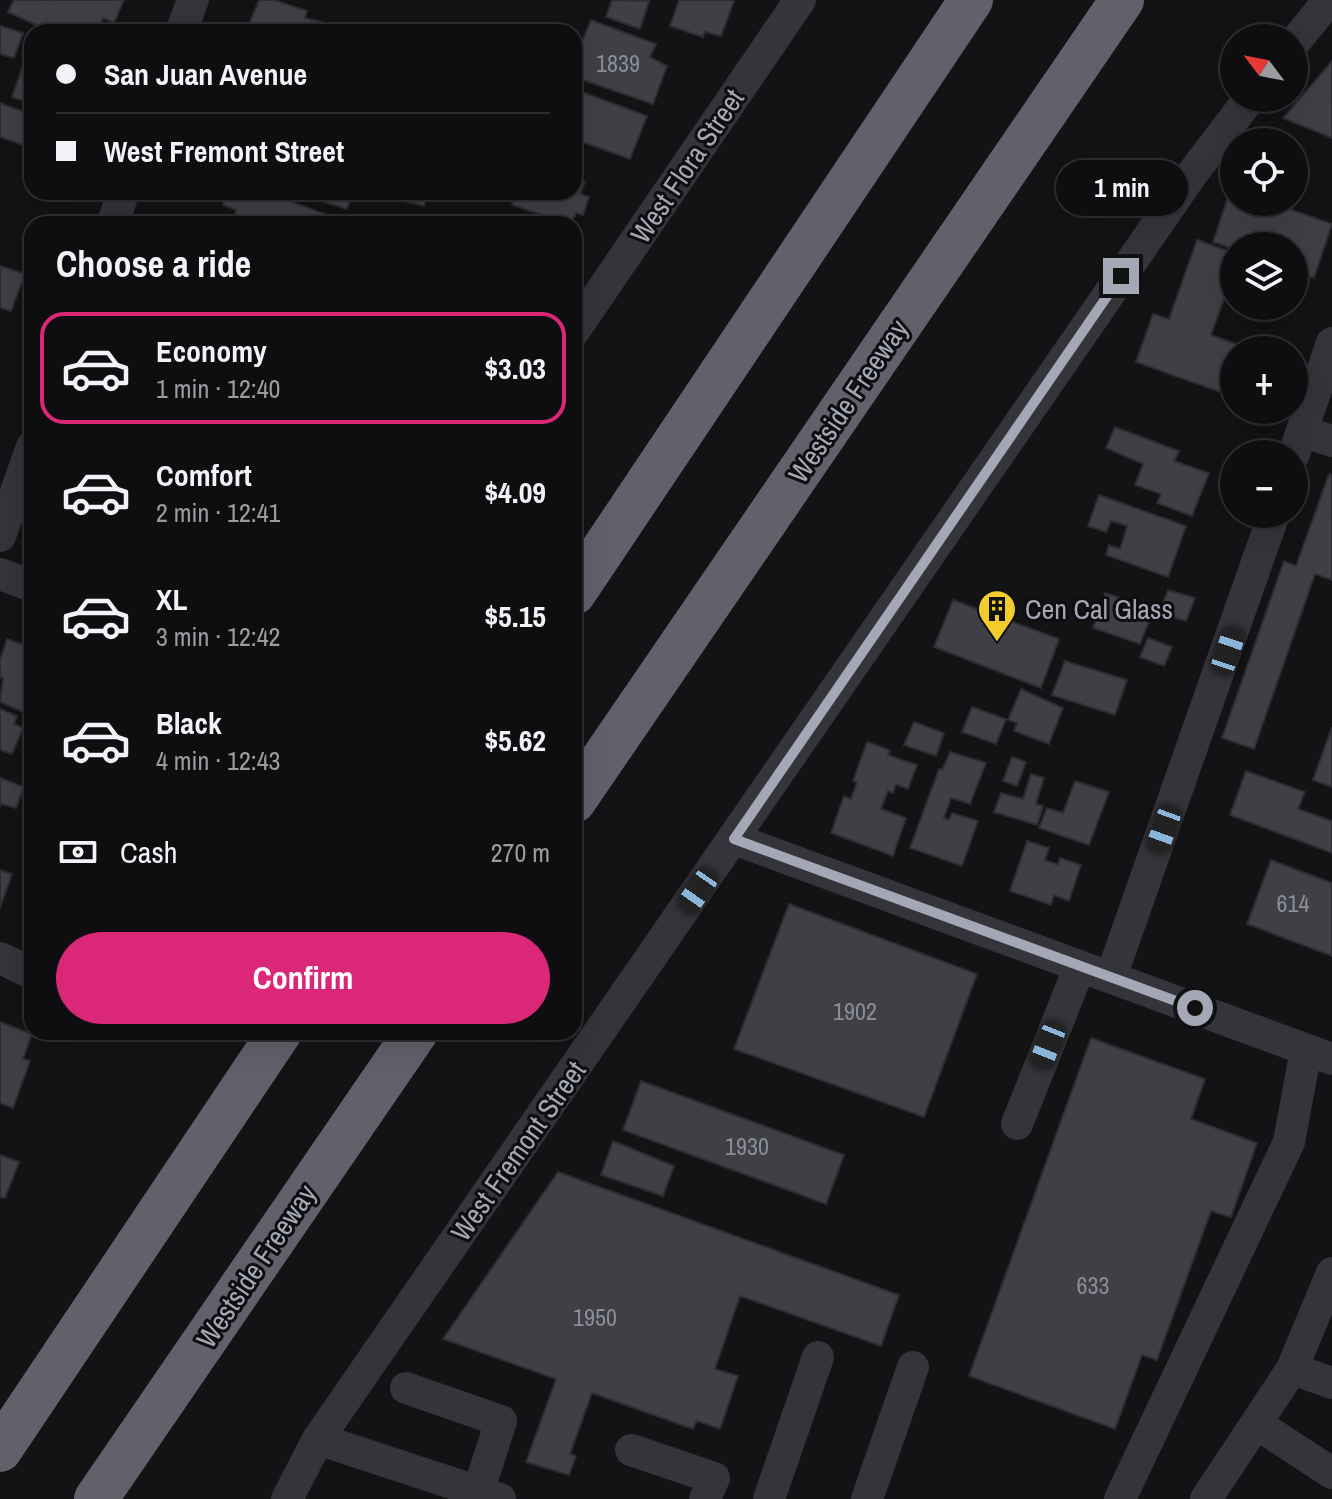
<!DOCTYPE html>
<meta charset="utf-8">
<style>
body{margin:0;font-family:"Archivo Narrow",sans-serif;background:#1c1c1e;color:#f1f3f6;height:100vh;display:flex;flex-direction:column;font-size:30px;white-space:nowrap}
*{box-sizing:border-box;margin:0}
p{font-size:26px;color:#9b9c9f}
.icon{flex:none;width:44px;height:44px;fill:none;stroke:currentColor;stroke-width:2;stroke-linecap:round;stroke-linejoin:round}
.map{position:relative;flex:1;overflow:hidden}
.sheet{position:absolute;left:24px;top:216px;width:558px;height:824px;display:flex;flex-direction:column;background:#0e0e10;border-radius:24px;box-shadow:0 8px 32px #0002,0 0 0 2px #2e2e30}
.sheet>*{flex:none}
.hud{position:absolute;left:24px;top:24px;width:558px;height:176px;border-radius:24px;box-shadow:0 8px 32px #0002,0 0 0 2px #2e2e30;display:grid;align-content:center;height:176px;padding:0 32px;background:#0e0e10}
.needle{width:52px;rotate:302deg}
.buttons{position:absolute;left:1220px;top:24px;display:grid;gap:16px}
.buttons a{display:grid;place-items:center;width:88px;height:88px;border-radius:50%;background:#0e0e10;box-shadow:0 8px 32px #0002,0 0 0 2px #2e2e30;font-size:40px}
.end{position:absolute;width:36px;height:36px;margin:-18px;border:10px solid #a4a7b5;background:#111;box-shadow:0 0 0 4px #111}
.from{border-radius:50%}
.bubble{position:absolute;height:56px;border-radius:28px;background:#0e0e10;box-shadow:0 8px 32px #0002,0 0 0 2px #2e2e30;font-size:26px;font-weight:800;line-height:56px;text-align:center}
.car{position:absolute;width:24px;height:48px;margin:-24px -12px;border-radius:10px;box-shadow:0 0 6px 2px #0007;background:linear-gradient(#222 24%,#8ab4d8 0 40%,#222 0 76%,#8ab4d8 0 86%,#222 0)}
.hud b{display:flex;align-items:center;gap:28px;height:76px;font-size:30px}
.hud b+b{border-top:2px solid #2e2e30}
.hud i{width:20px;height:20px;background:#f1f3f6}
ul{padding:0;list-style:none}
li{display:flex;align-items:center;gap:24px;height:112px;margin:0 16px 12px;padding:0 16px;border:4px solid transparent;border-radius:24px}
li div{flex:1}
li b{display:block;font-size:30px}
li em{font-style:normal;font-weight:800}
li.active{border-color:#db2777}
li>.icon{width:72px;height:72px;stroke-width:1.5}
h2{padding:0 32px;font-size:36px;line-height:96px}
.pay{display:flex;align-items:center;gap:20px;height:88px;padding:0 32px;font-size:30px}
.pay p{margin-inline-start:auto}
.action{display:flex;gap:16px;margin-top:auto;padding:16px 32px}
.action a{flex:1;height:92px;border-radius:48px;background:#db2777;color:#fff;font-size:32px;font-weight:800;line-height:92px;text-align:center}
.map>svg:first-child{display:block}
.building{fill:#3f4045;stroke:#2d2d31;stroke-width:2}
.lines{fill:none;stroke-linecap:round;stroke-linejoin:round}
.minor{stroke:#34343a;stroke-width:32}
.highway{stroke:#60616b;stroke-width:44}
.route{stroke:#a4a7b5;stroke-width:10}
.labels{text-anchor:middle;stroke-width:6;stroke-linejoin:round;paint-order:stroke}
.number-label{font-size:24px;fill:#8b8d99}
.street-label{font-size:28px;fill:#a4a7b5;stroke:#0e0e10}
.poi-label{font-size:28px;fill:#a4a7b5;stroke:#0e0e10;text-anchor:start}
</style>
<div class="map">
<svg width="1332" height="1499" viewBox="0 0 1332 1499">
<rect width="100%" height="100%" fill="#131315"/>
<path class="building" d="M 14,0 L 124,0 L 114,23 L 103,18 L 97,32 L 51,32 L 8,12 Z
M 259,0 L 274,0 L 307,11 L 305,18 L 329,24 L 326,32 L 246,32 Z
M 612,0 L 649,1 L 640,29 L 606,17 Z
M 679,0 L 732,0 L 734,1 L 721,36 L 705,32 L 703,37 L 670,26 Z
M 591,20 L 656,44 L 650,57 L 667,66 L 653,104 L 574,77 L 574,61 Z
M 0,26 L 23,33 L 14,58 L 0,54 Z
M 28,51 L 32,53 L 32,104 L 12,97 Z
M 1332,61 L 1332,138 L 1283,118 Z
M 574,89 L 647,116 L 630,159 L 574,139 Z
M 0,103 L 32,115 L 32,148 L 0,137 Z
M 574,178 L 585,182 L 580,194 L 589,197 L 583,215 L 576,213 L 571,224 L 512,205 L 517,192 L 574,192 Z
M 1231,188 L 1234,189 L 1234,202 L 1270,202 L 1332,224 L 1314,278 L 1294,271 L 1294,246 L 1234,246 L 1234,249 L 1213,242 Z
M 227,192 L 265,192 L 328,215 L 325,224 L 231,224 L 236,210 L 223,205 Z
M 313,192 L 353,192 L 347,209 L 311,198 Z
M 407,192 L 429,192 L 424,206 L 404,201 Z
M 1197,240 L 1234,253 L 1234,271 L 1211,335 L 1253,350 L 1234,350 L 1234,397 L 1136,362 L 1153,314 L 1169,319 Z
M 0,266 L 25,274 L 11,311 L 0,308 Z
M 1115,427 L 1179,451 L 1174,461 L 1209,473 L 1192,516 L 1157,503 L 1161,494 L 1135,485 L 1143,464 L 1106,448 Z
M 1329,474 L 1332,475 L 1332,580 L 1315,574 L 1254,749 L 1222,738 L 1284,561 L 1296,566 Z
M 1099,495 L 1186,526 L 1168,577 L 1106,555 L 1109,545 L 1120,549 L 1127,526 L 1111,521 L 1106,532 L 1088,526 Z
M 1168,590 L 1195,598 L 1186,621 L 1159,613 Z
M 1105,593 L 1154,609 L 1140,644 L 1093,628 Z
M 953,600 L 1059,639 L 1041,688 L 934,647 Z
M 1148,638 L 1172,647 L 1164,666 L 1140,657 Z
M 7,639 L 32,648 L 32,703 L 28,714 L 0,702 L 3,678 L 0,677 L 0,660 Z
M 1065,661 L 1127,680 L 1115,715 L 1052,695 Z
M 1021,689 L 1063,708 L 1049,744 L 1014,731 L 1017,723 L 1008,720 Z
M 972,707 L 1006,719 L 996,744 L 962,732 Z
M 0,709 L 17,716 L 14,724 L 23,728 L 12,754 L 0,750 Z
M 914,722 L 944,733 L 936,756 L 904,745 Z
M 1332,727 L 1332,787 L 1313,780 Z
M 867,742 L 890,750 L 888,755 L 917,765 L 908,789 L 896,784 L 893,793 L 888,791 L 881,809 L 906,818 L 893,856 L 831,833 L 844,796 L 851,799 L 857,782 L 853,781 Z
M 950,752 L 986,763 L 970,804 L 951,798 L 944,818 L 949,820 L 952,813 L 978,821 L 962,866 L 910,848 L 939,769 L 942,770 Z
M 1012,757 L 1026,762 L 1017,786 L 1003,781 Z
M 1246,771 L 1305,792 L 1298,809 L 1332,821 L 1332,853 L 1230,815 Z
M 1031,774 L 1044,778 L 1036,804 L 1043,806 L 1037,825 L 994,812 L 1001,793 L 1023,799 Z
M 0,778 L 24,787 L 16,808 L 1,804 L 0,807 Z
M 1075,781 L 1109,792 L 1089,845 L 1039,828 L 1047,808 L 1063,813 Z
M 1027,841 L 1049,848 L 1045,860 L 1058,865 L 1060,858 L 1081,865 L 1069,901 L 1054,895 L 1051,905 L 1010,891 Z
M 1271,860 L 1332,883 L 1332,956 L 1247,924 Z
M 0,870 L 12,874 L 0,908 Z
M 789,904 L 977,974 L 924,1117 L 734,1049 Z
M 0,1022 L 32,1034 L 23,1059 L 30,1061 L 13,1108 L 0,1103 Z
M 1091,1038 L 1205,1079 L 1191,1119 L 1257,1143 L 1231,1217 L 1211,1211 L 1157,1360 L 1142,1355 L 1115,1429 L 969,1376 Z
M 641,1081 L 844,1155 L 826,1204 L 623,1130 Z
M 613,1141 L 674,1166 L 663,1196 L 601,1175 Z
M 0,1155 L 19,1162 L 5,1198 L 0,1197 Z
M 558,1172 L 899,1295 L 881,1346 L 740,1296 L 715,1369 L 738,1376 L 720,1429 L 697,1421 L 693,1429 L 592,1393 L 570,1454 L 576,1456 L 569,1475 L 526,1462 L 556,1379 L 443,1339 Z"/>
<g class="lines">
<path class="minor" d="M 181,32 L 193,0
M 1294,43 L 1329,0
M 112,224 L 124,192
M 574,331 L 800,0
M 1302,431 L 1332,441
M 1294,454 L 1332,343
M 0,536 L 32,447
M 0,574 L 32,586
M 734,839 L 1332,1059
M 0,958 L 32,973
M 1111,977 L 1274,514
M 1017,1124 L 1080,966
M 1292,1369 L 1332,1383
M 406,1388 L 501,1421 L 478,1492
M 1257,1424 L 1332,1473
M 318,1439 L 500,1499
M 631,1450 L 714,1478 L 705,1499
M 287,1499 L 318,1439 L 1192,174 L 1250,98
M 769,1499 L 818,1357
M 867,1499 L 913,1367
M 1120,1499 L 1289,1142 L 1306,1050
M 1206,1499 L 1292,1369 L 1332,1273"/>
<path class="highway" d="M 574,593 L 971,0
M 574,801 L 1122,0
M 0,1450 L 280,1032
M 96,1499 L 416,1032"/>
</g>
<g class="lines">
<path class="route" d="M 1121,276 L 734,839 L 1195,1008"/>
</g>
<defs>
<symbol id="building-pin" viewBox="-11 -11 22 30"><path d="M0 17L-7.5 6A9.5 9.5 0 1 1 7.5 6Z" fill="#f2cb2d" stroke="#0e0e10"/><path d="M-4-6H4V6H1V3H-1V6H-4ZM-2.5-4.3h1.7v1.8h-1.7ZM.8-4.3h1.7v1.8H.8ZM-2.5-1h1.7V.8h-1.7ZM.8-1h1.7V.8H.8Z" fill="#111"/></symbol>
</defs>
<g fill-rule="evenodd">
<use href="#building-pin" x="975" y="587" width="44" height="60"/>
</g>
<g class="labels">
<g class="number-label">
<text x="618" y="72">1839</text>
<text x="1293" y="912">614</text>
<text x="855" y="1020">1902</text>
<text x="747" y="1155">1930</text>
<text x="1093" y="1294">633</text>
<text x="595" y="1326">1950</text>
</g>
<g class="street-label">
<text transform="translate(687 166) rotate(-56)" y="10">West Flora Street</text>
<text transform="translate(848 401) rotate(-56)" y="10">Westside Freeway</text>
<text transform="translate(518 1151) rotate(-55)" y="10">West Fremont Street</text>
<text transform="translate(256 1266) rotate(-56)" y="10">Westside Freeway</text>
</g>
<g class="poi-label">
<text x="1025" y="619">Cen Cal Glass</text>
</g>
</g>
</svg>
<div class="buttons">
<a><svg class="needle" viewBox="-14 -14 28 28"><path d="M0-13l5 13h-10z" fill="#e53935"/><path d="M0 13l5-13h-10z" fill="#9b9c9f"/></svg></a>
<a><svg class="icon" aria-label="locate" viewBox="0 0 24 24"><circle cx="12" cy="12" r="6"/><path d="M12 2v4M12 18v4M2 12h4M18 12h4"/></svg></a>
<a><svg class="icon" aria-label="layers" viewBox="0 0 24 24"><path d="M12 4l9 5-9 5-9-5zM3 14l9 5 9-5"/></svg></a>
<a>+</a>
<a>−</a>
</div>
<i class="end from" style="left:1195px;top:1008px"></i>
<i class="end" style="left:1121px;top:276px"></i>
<div class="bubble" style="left:1056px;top:160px;width:132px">1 min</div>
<i class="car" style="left:1228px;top:651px;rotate:19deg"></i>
<i class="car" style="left:1164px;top:829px;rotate:200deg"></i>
<i class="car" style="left:698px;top:891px;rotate:215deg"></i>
<i class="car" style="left:1048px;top:1045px;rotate:202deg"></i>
<div class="hud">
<b><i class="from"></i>San Juan Avenue</b>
<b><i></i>West Fremont Street</b>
</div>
<section class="sheet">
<h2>Choose a ride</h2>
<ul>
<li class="active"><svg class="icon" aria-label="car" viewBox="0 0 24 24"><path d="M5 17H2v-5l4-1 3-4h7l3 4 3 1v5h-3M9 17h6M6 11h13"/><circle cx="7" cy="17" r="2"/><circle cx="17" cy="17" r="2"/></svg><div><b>Economy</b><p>1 min · 12:40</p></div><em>$3.03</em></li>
<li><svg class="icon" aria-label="car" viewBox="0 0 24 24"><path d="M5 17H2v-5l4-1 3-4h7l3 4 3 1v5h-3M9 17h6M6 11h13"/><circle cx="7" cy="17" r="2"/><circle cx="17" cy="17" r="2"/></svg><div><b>Comfort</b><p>2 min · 12:41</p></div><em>$4.09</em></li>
<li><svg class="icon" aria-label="car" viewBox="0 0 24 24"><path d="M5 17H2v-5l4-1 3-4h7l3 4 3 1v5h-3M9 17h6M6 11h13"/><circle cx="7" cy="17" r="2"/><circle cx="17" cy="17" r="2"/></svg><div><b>XL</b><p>3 min · 12:42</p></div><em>$5.15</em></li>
<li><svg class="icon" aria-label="car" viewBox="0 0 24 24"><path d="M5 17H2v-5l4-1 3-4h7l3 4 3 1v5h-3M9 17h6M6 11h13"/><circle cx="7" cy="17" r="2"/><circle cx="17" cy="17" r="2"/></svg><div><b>Black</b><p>4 min · 12:43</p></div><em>$5.62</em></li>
</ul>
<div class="pay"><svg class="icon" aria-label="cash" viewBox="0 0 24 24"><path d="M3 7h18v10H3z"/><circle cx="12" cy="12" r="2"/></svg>Cash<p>270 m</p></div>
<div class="action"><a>Confirm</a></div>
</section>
</div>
